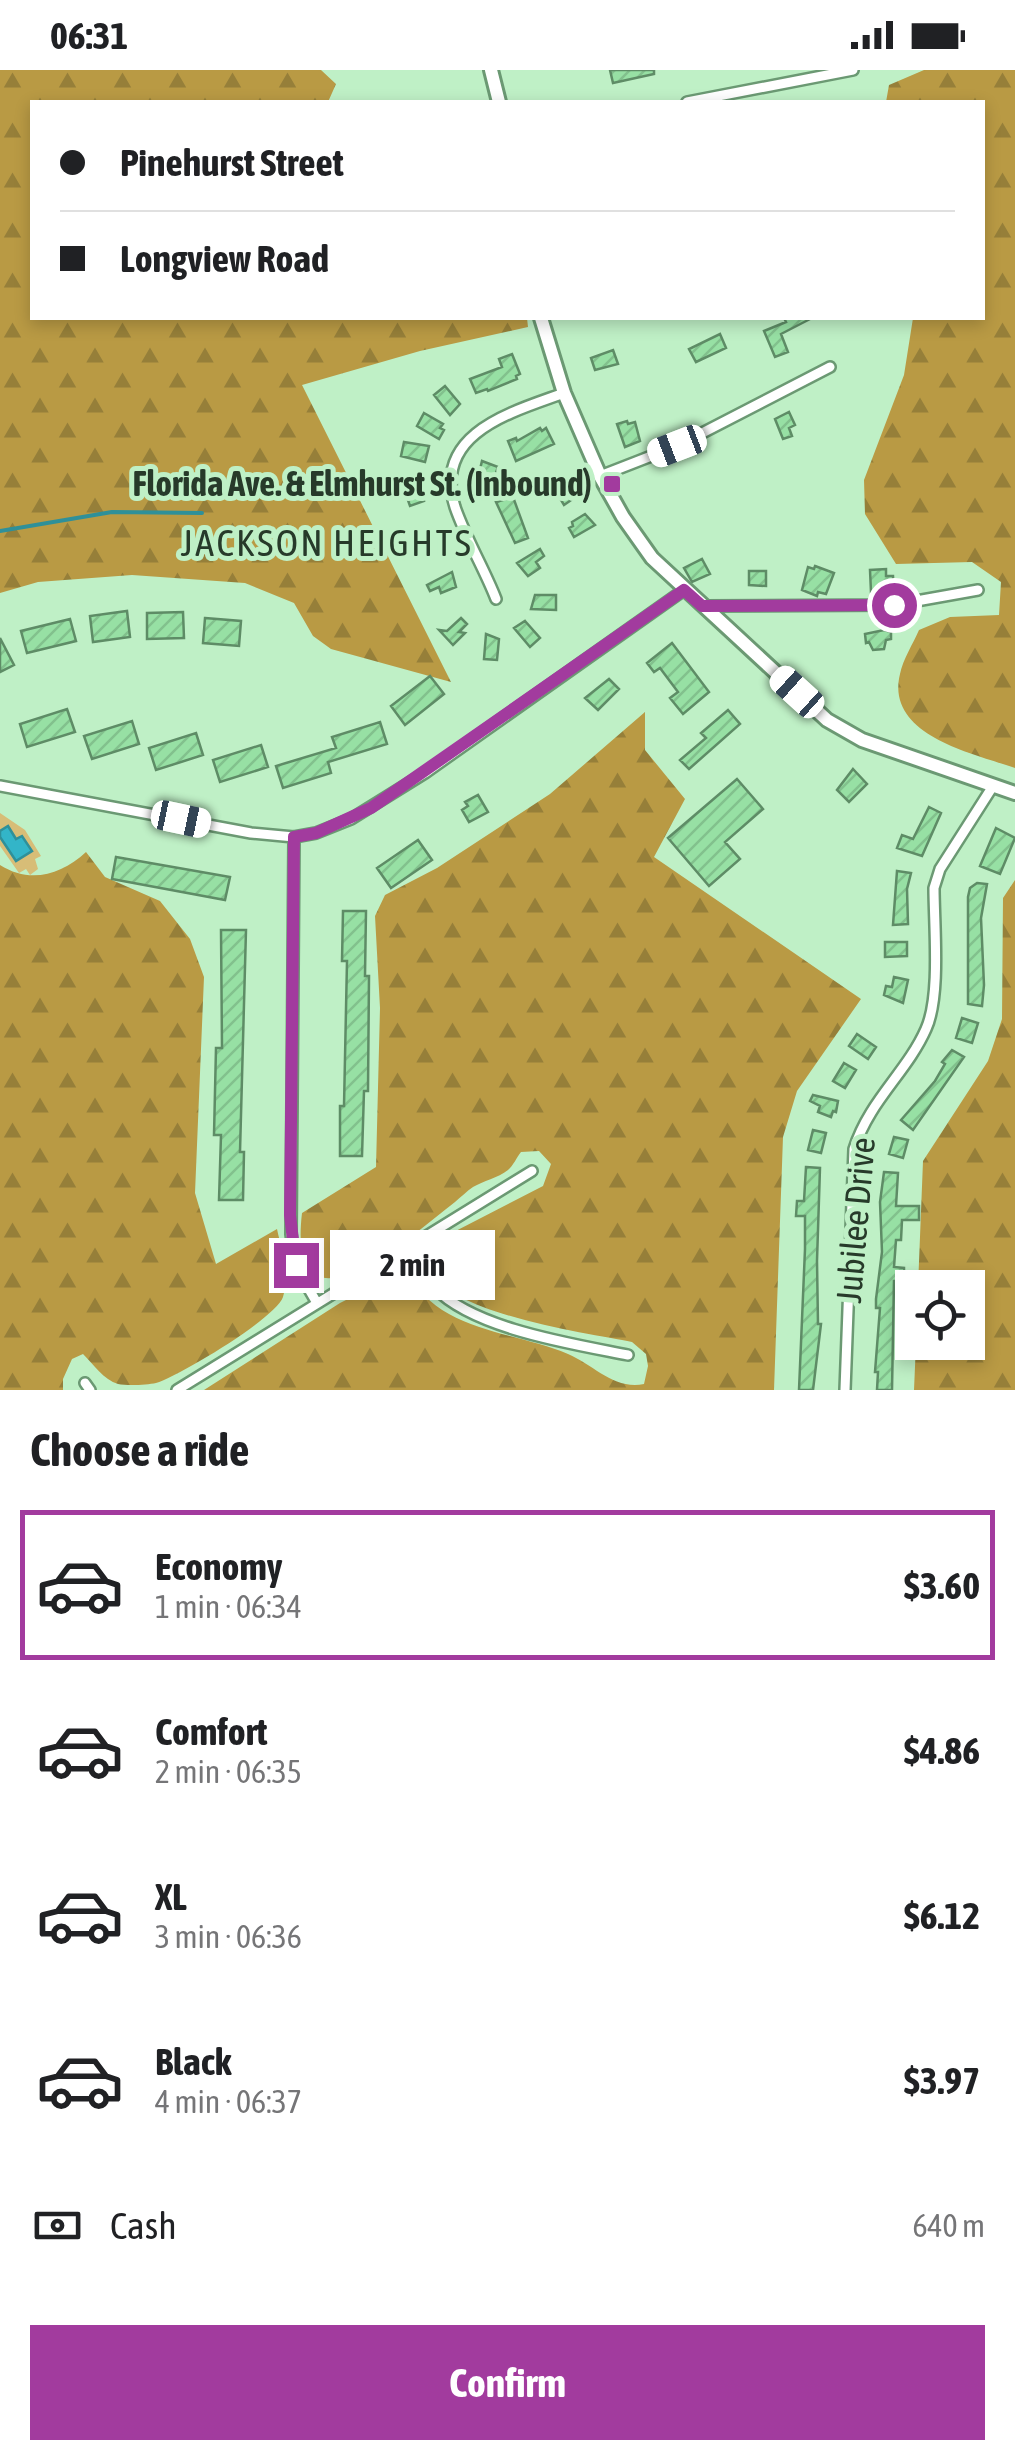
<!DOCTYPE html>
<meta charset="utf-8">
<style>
body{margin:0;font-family:"Asap Condensed",sans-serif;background:#f2f2f2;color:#202124;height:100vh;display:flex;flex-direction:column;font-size:38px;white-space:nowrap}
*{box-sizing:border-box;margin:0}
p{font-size:32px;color:#757577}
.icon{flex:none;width:55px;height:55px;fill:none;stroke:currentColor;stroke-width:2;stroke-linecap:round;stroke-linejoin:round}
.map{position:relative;height:1320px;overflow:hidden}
.drawer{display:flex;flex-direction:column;background:#fff;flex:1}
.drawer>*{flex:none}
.top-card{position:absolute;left:30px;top:30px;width:955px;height:220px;border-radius:0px;box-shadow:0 5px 15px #0003;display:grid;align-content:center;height:220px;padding:0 30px;background:#fff}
.tools{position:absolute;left:895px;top:1200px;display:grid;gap:20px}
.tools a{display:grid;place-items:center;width:90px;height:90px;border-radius:0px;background:#fff;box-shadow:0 5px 15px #0003;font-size:50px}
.end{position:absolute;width:45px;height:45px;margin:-22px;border:12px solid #a23b9e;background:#fff;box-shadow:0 0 0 5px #fff}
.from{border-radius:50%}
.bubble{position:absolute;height:70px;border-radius:0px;background:#fff;box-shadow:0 5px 15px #0003;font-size:32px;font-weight:700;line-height:70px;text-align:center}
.car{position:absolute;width:30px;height:60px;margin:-30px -15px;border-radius:12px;box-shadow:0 0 8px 2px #0007;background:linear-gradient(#fff 24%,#345 0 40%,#fff 0 76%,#345 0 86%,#fff 0)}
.top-card b{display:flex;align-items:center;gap:35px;height:95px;font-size:38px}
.top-card b+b{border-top:2px solid #e0e0e0}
.top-card i{width:25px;height:25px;background:#202124}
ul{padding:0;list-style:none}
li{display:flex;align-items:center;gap:30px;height:150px;margin:0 20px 15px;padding:0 10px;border:5px solid transparent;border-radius:0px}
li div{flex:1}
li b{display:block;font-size:38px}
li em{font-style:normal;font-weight:700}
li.active{border-color:#a23b9e}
li>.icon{width:90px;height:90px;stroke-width:1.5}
h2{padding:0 30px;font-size:45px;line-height:120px}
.pay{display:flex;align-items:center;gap:25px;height:110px;padding:0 30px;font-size:38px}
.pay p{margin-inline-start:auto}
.button{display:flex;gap:20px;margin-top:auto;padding:20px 30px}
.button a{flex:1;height:115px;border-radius:0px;background:#a23b9e;color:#fff;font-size:40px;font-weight:700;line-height:115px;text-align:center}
.status{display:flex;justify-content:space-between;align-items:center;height:70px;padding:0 50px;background:#fff;direction:ltr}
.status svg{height:28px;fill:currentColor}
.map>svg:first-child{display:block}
.forest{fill:url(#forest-firs)}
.pitch{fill:#d7bd77}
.water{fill:#33b5c8;stroke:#2f9099;stroke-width:2.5}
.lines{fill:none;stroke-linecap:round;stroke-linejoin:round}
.stream{stroke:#2f9099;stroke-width:4}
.building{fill:url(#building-hatch);stroke:#5e8c66;stroke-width:2.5}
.minor-casing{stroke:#6b9973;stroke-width:14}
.secondary-casing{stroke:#6b9973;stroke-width:18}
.minor{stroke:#fff;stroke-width:9}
.secondary{stroke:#fff;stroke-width:12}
.route{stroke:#a23b9e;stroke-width:12}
.poi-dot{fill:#a23b9e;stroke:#bff0c6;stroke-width:4}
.labels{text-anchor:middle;stroke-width:10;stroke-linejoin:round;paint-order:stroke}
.poi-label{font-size:35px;font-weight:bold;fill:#273a2a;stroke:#bff0c6;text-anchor:end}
.street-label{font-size:35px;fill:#273a2a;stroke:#bff0c6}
.neighbourhood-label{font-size:38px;letter-spacing:2.5px;fill:#273a2a;stroke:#bff0c6}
</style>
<div class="status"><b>06:31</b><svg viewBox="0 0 49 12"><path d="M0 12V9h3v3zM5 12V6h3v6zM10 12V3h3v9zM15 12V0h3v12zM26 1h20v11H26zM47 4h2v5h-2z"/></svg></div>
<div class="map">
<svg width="1015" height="1320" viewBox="0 0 1015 1320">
<defs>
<pattern id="forest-firs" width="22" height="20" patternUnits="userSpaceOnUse" patternTransform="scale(2.5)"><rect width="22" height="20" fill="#b99a44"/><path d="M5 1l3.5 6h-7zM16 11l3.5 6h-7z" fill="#967f39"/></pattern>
<pattern id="building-hatch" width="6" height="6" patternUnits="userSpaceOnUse" patternTransform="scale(2.5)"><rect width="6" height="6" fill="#97e0a4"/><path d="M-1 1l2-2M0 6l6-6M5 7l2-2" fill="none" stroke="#82c18d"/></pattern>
</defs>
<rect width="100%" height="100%" fill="#bff0c6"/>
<path class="forest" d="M 0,0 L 321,0 L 336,14 L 328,32 L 32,32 L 32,248 L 527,248 L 528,257 L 420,281 L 302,315 L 451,612 L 331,579 L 313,566 L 294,533 L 245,513 L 132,505 L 38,512 L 0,523 Z
M 924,0 L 1015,0 L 1015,698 C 971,683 885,665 900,604 C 903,589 913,574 919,560 L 950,547 L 999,545 L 1001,512 L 972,492 L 896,494 L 865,444 L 864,410 L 904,305 L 913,248 L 982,248 L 982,32 L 886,32 L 889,15 Z
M 645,642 L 645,680 L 685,729 L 654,787 L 861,929 L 797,1021 L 783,1067 L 774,1320 L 204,1320 L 340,1233 L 402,1202 C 417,1218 430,1234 449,1244 C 485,1264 530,1268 568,1284 C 594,1295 614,1320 644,1314 L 648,1296 L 646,1284 L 632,1272 C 591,1264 444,1243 431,1199 C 429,1194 430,1189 430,1184 L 446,1166 L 543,1116 L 551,1094 L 539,1081 L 521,1082 C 517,1087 513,1096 508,1100 C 498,1108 483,1111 473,1117 C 467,1121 461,1127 455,1132 C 412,1165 286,1279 302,1143 L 376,1097 L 380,938 L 375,846 L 385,825 L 437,798 L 550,724 Z
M 86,782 L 105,807 L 160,831 L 190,869 L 204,907 L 195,1123 L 216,1194 L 277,1159 C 282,1182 290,1204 283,1227 C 276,1248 179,1306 156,1313 C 147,1315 127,1316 118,1314 C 104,1310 93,1294 83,1284 L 72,1289 L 63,1309 L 63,1320 L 0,1320 L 0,795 C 30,814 61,805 86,782 Z
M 1015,810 L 1015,1320 L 914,1320 L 916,1273 L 968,1272 L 968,1218 L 918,1217 L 923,1091 L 988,991 L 1002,949 L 1003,828 Z"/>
<path class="pitch" d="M 0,743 L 25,760 L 41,786 L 35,789 L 38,799 L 30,805 L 26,799 L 19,803 L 0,776 Z"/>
<path class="water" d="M 8,756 L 16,769 L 22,766 L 32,781 L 16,791 L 0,767 L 0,761 Z"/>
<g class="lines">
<path class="stream" d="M 0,461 L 112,442 L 202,443"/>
</g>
<path class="building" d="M 610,0 L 654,0 L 654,4 L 613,13 Z
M 784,248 L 812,248 L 781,264 L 788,282 L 775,287 L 764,261 L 786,252 Z
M 720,264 L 726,278 L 696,292 L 689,279 Z
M 613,280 L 618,294 L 595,300 L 591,288 Z
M 512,284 L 520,304 L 516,306 L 517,309 L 488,321 L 487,319 L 476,323 L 470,309 L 502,297 L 499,289 Z
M 445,316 L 460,334 L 450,345 L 434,325 Z
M 789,342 L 795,355 L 789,358 L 792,366 L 783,369 L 775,349 Z
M 424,343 L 443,354 L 440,358 L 444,360 L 439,369 L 417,356 Z
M 627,351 L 628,354 L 635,352 L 640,371 L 625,377 L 617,354 Z
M 540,358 L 542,361 L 546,358 L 554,374 L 516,391 L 508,371 L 516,368 L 517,371 Z
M 404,372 L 429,376 L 425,392 L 401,386 Z
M 482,391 L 498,397 L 491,417 L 477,412 Z
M 419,410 L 424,431 L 410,436 L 403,416 Z
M 567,413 L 577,426 L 564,435 L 555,420 Z
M 513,427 L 528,468 L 515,473 L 496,432 Z
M 585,444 L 595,455 L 574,467 L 569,458 L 573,456 L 572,452 Z
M 540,479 L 544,486 L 536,492 L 540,498 L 528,506 L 517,493 Z
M 702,489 L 710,504 L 692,512 L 684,498 Z
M 815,496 L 834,503 L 826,524 L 818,522 L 817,526 L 802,520 L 808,497 L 814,499 Z
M 886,499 L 886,506 L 893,506 L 894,524 L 871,522 L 870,500 Z
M 749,501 L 766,501 L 766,516 L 749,515 Z
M 452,502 L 456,517 L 441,523 L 439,517 L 430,521 L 427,515 Z
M 535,525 L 556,525 L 556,540 L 531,539 Z
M 127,541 L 130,567 L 93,572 L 90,546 Z
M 183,542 L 184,568 L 147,569 L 147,543 Z
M 205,548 L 241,551 L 239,576 L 203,573 Z
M 461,548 L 467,554 L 459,562 L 465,563 L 453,575 L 439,560 L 447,561 Z
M 70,549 L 76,571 L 27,583 L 21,561 Z
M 525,551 L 540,568 L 530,577 L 514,558 Z
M 884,560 L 891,562 L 891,569 L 886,570 L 884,579 L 873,580 L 869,572 L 866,573 L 865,564 Z
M 486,564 L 499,569 L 497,590 L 484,589 Z
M 0,568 L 14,595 L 0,602 Z
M 672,573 L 709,622 L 683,644 L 670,628 L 678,622 L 660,598 L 654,602 L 647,593 Z
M 430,606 L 444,624 L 405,655 L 391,636 Z
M 609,609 L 619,619 L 598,640 L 585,628 Z
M 67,639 L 75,662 L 27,677 L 20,654 Z
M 728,640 L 740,654 L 689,699 L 680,690 L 706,668 L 701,663 Z
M 132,651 L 139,674 L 92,689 L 84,666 Z
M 380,652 L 387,674 L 328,692 L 331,703 L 283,718 L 276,696 L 336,678 L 332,667 Z
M 196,663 L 203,685 L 156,700 L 149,678 Z
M 261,675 L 268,697 L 220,712 L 213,690 Z
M 853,699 L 867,714 L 849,732 L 837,720 Z
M 737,709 L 763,739 L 725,772 L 740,789 L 709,816 L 668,768 Z
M 478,725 L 488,742 L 469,752 L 462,740 L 468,736 L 465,732 Z
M 929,737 L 941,743 L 922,786 L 897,778 L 902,765 L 913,769 Z
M 996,758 L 1015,768 L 1000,804 L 980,796 Z
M 418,770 L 432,790 L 391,818 L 377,798 Z
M 116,787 L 230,807 L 225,830 L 112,809 Z
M 897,801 L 911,803 L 907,819 L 908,854 L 893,855 Z
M 977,813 L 987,814 L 981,848 L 984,915 L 982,936 L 968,934 L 968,827 L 970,818 Z
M 343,841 L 366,841 L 365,906 L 369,906 L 368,1021 L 364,1021 L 362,1086 L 340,1086 L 340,1036 L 344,1036 L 347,891 L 342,891 Z
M 221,860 L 246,860 L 240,1082 L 244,1082 L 243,1130 L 219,1130 L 221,1065 L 214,1065 L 216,978 L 222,978 Z
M 885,872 L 907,872 L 907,886 L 885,887 Z
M 894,907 L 908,910 L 903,933 L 884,925 L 886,916 L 892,917 Z
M 962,948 L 978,953 L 972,973 L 956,968 Z
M 857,964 L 876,977 L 868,989 L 849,976 Z
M 952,980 L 964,987 L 913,1060 L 901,1050 L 935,1011 L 945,994 L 942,992 Z
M 844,993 L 856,1000 L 845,1018 L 833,1011 Z
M 813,1025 L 838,1031 L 836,1042 L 833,1041 L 831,1047 L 818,1042 L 820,1036 L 810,1031 Z
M 813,1060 L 826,1063 L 821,1083 L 808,1080 Z
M 894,1067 L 908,1070 L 903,1088 L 889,1084 Z
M 806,1097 L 820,1098 L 817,1191 L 818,1254 L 821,1254 L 813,1320 L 799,1320 L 805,1179 L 805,1146 L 796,1146 L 797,1131 L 804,1131 Z
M 884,1102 L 898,1103 L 896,1136 L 919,1136 L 919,1150 L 902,1150 L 901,1170 L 896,1170 L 894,1197 L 904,1198 L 904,1211 L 894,1211 L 892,1320 L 877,1320 L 878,1302 L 875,1302 L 880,1238 L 876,1238 L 876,1229 L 882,1182 L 880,1132 Z"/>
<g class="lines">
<defs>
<path id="minor" d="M 687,32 L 853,0
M 600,406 L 677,376 L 830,297
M 496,529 C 484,498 466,469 455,437 C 432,363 512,342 564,323
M 705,536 L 894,535 L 978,520
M 0,716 L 251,763 L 294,767 L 316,763 L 351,749 L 425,703 L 684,520
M 294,767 L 291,1164 L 295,1195 L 317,1233
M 410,1177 C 418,1191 424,1206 435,1218 C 474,1259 573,1274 628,1285
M 85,1313 L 90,1320
M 177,1320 L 532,1101
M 845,1320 L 854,1079 C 869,1031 907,1002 926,959 C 941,926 934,856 934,818 L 940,799 L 993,716"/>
<path id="secondary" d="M 491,0 L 499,32
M 541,248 L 564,323 L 600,406 L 623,447 L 652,488 L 827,650 L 862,670 L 1015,723"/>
</defs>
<use href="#minor" class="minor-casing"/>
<use href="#secondary" class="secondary-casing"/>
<use href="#minor" class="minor"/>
<use href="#secondary" class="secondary"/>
</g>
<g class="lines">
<path class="route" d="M 296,1195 L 290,1145 L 294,767 L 316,763 L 371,738 L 684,520 L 702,536 L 894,535"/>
</g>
<rect class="poi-dot" x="602" y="404" width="20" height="20" rx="5"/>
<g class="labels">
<g class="poi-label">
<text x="592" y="426">Florida Ave. &amp; Elmhurst St. (Inbound)</text>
</g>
<g class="street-label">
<text transform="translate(856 1150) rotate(-85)" y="12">Jubilee Drive</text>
</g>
<g class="neighbourhood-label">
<text x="327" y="486">JACKSON HEIGHTS</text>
</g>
</g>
</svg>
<div class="tools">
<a><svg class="icon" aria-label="locate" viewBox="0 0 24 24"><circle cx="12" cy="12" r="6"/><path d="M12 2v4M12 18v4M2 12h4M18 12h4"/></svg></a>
</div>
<i class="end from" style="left:894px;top:535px"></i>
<i class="end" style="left:296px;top:1195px"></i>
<div class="bubble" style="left:330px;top:1160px;width:165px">2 min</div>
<i class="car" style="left:677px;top:376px;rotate:249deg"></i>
<i class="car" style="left:797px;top:622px;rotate:312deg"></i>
<i class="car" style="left:181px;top:749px;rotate:102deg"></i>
<div class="top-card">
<b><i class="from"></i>Pinehurst Street</b>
<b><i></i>Longview Road</b>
</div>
</div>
<section class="drawer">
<h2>Choose a ride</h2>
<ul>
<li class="active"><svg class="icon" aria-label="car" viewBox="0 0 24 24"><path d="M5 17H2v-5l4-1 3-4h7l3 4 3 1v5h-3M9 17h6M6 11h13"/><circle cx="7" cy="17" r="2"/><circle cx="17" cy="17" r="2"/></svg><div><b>Economy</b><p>1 min · 06:34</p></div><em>$3.60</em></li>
<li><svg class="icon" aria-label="car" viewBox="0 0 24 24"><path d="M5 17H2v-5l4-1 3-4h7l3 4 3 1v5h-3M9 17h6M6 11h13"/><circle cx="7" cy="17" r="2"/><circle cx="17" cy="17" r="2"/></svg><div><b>Comfort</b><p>2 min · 06:35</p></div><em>$4.86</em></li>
<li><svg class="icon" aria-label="car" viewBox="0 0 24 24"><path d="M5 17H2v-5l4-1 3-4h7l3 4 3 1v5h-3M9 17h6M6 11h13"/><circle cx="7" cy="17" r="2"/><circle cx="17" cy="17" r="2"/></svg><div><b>XL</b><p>3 min · 06:36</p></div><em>$6.12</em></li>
<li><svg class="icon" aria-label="car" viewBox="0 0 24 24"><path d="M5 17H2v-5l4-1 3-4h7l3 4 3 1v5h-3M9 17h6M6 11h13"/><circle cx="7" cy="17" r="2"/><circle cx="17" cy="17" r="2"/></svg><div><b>Black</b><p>4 min · 06:37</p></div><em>$3.97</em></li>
</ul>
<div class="pay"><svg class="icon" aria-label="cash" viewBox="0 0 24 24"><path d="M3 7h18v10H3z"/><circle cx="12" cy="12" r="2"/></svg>Cash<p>640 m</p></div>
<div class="button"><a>Confirm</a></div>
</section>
